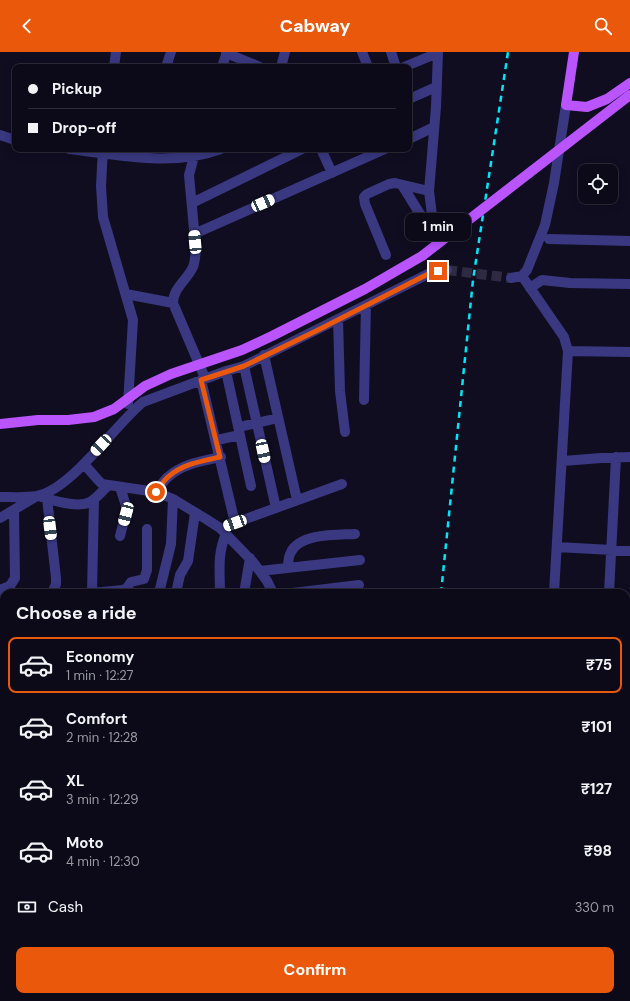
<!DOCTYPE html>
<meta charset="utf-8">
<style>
body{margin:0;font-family:"DM Sans",sans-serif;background:#1a1826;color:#f1f3f6;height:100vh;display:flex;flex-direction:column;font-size:15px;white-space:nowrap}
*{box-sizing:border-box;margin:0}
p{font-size:13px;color:#9a9aa2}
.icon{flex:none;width:22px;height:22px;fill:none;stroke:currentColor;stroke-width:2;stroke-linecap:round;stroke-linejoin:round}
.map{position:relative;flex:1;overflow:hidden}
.details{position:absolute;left:0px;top:537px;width:630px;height:412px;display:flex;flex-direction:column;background:#0c0a19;border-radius:12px 12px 0 0;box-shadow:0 2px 10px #0003,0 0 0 1px #2c2b38}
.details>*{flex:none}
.top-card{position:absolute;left:12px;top:12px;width:400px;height:88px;border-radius:8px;box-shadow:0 2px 10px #0003,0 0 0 1px #2c2b38;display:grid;align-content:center;height:88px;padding:0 16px;background:#0c0a19}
.buttons{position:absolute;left:578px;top:112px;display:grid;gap:8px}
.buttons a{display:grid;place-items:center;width:40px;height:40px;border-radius:8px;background:#0c0a19;box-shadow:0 2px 10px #0003,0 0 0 1px #2c2b38;font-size:20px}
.end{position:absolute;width:18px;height:18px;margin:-9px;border:5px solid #ea580c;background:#fff;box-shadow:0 0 0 2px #fff}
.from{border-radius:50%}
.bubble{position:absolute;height:28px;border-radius:8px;background:#0c0a19;box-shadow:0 2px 10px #0003,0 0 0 1px #2c2b38;font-size:13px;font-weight:700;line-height:28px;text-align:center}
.car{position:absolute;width:12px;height:24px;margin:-12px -6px;border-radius:5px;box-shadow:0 0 3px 1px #0007;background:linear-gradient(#fff 24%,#345 0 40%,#fff 0 76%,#345 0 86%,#fff 0)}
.top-card b{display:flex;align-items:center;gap:14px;height:38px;font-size:15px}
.top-card b+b{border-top:1px solid #2c2b38}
.top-card i{width:10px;height:10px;background:#f1f3f6}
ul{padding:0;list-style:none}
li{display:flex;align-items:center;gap:12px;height:56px;margin:0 8px 6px;padding:0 8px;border:2px solid transparent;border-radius:8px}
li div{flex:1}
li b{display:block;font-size:15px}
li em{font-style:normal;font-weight:700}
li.active{border-color:#ea580c}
li>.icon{width:36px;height:36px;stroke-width:1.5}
h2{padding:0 16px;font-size:18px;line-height:48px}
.pay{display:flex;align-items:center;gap:10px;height:44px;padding:0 16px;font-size:15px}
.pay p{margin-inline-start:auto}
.primary-button{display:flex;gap:8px;margin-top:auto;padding:8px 16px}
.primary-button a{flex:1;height:46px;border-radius:8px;background:#ea580c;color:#fff;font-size:16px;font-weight:700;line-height:46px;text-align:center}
header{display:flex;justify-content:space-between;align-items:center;height:52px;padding:0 16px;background:#ea580c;color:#fff;font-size:18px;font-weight:700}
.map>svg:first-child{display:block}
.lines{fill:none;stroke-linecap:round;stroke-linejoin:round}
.minor-tunnel{stroke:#2d2a42;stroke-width:10;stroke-dasharray:10 5;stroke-linecap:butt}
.minor{stroke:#393880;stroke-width:10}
.major{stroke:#ba54ff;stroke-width:10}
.rail{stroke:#00e5f8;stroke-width:2.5;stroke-dasharray:6 5;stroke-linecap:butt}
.major-bridge{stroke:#ba54ff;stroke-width:10}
.route{stroke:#ea580c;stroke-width:5}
</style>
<header><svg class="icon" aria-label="back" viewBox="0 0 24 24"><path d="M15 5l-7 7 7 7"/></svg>Cabway<svg class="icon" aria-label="search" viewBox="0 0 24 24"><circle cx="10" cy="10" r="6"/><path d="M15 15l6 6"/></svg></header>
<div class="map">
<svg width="630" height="949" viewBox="0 0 630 949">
<rect width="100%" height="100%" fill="#100d21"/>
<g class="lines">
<path class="minor-tunnel" d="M 447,218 L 511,226"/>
<path class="minor" d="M 362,0 L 368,15
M 391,0 L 396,15
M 226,1 L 260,15
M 114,15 L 116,0
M 166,15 L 171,0
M 222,15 L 227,0
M 281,15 L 285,0
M 404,15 L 438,1
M 409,47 L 436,35
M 0,83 L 15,88
M 409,87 L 434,75
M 69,97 C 120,103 172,115 221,97
M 103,97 L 101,134 L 103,165 L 133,268 L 128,352
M 196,97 L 189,123 L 196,199 C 195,204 195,210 193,215 C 187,228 173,236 173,251 L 205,326
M 321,97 L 332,121
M 402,133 L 433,183
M 192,151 L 302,97
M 194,182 L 385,97
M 435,187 L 429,139 L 436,55 L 438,0
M 549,187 L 630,189
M 386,203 L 365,152 L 364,145 L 367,142 L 389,132 L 395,131 L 429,139
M 522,224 L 564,285 L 568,299 L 554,541
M 511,226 L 522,224 L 527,218 L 545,173 L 554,131 L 566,53
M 530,236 L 542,228 L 570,231 L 630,232
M 126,242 L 173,251
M 338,267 L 340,339 L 345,380
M 568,299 L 630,300
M 264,303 L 297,448
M 244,314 L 276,456
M 226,319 L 251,434
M 201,328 L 235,471
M 364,348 L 366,253
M 239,375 L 278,366
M 217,388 L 240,383
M 563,409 L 601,406 L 630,405
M 84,412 L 98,428 L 102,432 L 156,440 L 173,447 L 206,467 L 220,476 L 253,510 L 267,529 L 273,541
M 120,435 L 127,457 L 120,484
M 156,440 C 160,435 163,429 168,425 C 182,412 202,409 221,405
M 0,445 C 12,445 25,446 37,444 C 72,437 114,374 143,350 L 226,319 L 244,314 L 430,221 L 447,218
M 47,446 L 56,526 L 56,532 L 52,541
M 0,466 L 37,444 C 50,447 77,457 90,450 C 97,446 103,438 109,433
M 229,473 L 342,432
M 557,495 L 630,499
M 288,516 C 288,511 288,505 291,500 C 301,481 337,483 355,482
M 260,519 L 360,508
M 0,538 L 10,534 L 15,526 L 14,458
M 92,541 L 123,538 L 127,536 L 131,530 L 144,527 L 147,518 L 147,477
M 92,541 L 94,447
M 159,541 L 171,492 L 173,447
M 176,541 L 180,523 L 188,509 L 195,461
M 220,541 C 220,520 217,502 226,482
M 244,541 L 250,506
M 293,541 L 359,533
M 609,541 L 616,405
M 626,555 L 630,555
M 0,600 L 4,605
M 0,755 L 4,745
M 0,771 L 4,772
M 626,777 L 630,776
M 59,949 L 60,946
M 126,949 L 128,945
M 244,949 L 244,945"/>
<path class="major" d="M 574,0 L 566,53 L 587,55 L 607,47 L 630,31"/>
<path class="rail" d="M 441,541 L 473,228 L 508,0
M 398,949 L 399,945"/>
<path class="major-bridge" d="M 0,372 L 38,368 L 68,368 L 94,365 L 114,357 L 145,334 L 171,322 L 242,298 L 272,284 L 365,237 L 422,204 L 630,43"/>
</g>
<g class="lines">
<path class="route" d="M 156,440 C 160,435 163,429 168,425 C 182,412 202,409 220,405 L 201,328 L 244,314 L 318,278 L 430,221 L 438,219"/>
</g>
</svg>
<div class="buttons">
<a><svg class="icon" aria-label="locate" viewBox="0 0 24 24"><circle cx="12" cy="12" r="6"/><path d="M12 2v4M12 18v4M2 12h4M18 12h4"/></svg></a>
</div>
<i class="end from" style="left:156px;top:440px"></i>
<i class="end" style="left:438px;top:219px"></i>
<div class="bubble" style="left:405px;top:161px;width:66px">1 min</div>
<i class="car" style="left:263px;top:151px;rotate:66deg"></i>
<i class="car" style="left:195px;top:190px;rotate:355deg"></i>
<i class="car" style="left:101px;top:393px;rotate:223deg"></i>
<i class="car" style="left:263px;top:399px;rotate:168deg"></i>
<i class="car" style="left:126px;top:462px;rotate:195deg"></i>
<i class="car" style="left:235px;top:471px;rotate:250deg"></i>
<i class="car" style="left:50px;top:476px;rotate:173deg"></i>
<div class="top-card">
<b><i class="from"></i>Pickup</b>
<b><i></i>Drop-off</b>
</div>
<section class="details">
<h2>Choose a ride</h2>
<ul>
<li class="active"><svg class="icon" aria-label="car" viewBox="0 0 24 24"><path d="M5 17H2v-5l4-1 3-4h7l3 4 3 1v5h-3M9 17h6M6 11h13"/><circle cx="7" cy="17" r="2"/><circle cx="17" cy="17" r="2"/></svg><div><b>Economy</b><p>1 min · 12:27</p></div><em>₹75</em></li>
<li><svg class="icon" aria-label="car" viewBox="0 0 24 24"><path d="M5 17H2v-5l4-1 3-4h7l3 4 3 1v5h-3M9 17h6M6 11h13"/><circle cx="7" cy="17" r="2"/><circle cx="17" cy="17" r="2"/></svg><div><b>Comfort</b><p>2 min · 12:28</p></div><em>₹101</em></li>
<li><svg class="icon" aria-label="car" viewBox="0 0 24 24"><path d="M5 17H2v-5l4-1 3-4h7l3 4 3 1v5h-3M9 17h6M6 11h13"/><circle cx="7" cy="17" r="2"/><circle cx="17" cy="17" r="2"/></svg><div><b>XL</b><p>3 min · 12:29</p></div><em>₹127</em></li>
<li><svg class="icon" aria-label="car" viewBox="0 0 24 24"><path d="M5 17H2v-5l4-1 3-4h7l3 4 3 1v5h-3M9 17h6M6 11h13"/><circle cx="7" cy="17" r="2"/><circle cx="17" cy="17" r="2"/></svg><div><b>Moto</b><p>4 min · 12:30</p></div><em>₹98</em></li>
</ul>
<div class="pay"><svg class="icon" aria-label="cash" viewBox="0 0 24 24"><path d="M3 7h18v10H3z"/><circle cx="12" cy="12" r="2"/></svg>Cash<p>330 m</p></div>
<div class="primary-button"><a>Confirm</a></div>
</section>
</div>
